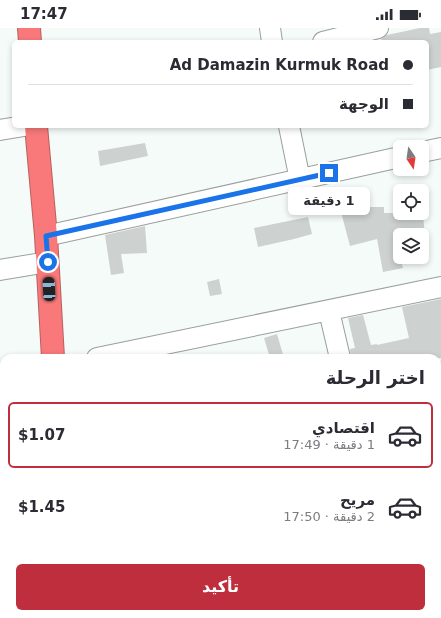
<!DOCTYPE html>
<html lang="ar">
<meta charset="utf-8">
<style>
body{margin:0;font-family:"DejaVu Sans",Vazirmatn,sans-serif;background:#f2f2f3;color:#2b2b33;direction:rtl;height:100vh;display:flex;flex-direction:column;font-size:15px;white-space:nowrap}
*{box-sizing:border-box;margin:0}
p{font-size:13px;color:#7c7c81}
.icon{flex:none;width:22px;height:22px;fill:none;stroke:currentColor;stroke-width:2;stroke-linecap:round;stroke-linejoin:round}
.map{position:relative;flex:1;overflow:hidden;direction:ltr}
.details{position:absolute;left:0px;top:326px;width:441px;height:264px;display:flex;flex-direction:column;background:#fff;border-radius:12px 12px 0 0;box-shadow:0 2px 6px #0003;direction:rtl}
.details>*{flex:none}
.top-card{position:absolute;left:12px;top:12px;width:417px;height:88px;border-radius:6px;box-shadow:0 2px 6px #0003;direction:rtl;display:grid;align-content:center;height:88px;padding:0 16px;background:#fff}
.needle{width:26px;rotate:167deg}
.buttons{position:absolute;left:393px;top:112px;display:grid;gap:8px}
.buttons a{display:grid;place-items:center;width:36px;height:36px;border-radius:6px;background:#fff;box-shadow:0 2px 6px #0003;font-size:20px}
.end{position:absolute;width:18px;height:18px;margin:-9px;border:5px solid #1a73e8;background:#fff;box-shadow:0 0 0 2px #fff}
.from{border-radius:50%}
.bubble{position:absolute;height:28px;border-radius:6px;background:#fff;box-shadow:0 2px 6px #0003;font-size:13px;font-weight:800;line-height:28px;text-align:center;direction:rtl}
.car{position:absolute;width:12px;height:24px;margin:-12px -6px;border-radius:5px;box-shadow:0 0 3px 1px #0007;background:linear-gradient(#222 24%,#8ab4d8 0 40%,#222 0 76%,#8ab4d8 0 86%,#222 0)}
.top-card b{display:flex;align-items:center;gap:14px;height:38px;font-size:15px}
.top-card b+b{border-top:1px solid #e1e1e2}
.top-card i{width:10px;height:10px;background:#2b2b33}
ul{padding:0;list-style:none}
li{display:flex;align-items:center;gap:12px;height:66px;margin:0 8px 6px;padding:0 8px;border:2px solid transparent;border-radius:6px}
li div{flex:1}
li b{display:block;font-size:15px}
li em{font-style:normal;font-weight:800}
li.active{border-color:#bf2e3c}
li>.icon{width:36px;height:36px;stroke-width:1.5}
h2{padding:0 16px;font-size:18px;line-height:48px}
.action{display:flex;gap:8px;margin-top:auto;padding:8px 16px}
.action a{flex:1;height:46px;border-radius:6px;background:#bf2e3c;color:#fff;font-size:16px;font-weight:800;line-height:46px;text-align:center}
.status{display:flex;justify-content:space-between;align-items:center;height:28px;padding:0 20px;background:#fff;direction:ltr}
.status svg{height:11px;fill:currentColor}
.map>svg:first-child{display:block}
.building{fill:#cdd2d0}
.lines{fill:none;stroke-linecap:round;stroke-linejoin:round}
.street-casing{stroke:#9a9f9d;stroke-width:22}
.highway-casing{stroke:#b46162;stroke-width:24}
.street{stroke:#fff;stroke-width:20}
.highway{stroke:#f9797a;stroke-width:22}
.route{stroke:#1a73e8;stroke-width:5}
</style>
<div class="status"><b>17:47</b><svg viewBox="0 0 49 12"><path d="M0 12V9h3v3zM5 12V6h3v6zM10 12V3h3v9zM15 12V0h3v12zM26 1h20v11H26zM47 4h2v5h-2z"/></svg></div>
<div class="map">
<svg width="441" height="590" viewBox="0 0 441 590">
<rect width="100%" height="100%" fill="#f5fbf8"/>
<path class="building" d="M 420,0 L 429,0 L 430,6 L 441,4 L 441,39 L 427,42 L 427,14 L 382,14 L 381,11 L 387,7 Z
M 145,115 L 148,128 L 100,138 L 98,123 Z
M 370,178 L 370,179 L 384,179 L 384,185 L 423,185 L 426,222 L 422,223 L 422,207 L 400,207 L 400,229 L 403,240 L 383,244 L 377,211 L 350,218 L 341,184 L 352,181 Z
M 308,189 L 312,206 L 294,211 L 258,219 L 254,200 Z
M 145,198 L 147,225 L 121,226 L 124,245 L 111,247 L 105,207 Z
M 219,251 L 222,266 L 210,268 L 207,254 Z
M 441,271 L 441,330 L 351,330 L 350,321 L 355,320 L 348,290 L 363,287 L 371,317 L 377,316 L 377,317 L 409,310 L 402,279 Z
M 277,306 L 284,330 L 270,330 L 264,310 Z"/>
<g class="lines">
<defs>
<path id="street" d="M 270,0 L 272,14
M 323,14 L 378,0
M 289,98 L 300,152
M 0,102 L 24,98
M 422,124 L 441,120
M 46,208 L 400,129
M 0,242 L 48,234
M 329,283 L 340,330
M 97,330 L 441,259
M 437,396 L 441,395
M 0,526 L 4,525
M 437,531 L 441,530
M 251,586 L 252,590
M 399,586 L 399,590
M 137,590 L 158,586"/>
<path id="highway" d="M 29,0 L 30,14
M 36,98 L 46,208 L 53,330
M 71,586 L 71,590"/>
</defs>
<use href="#street" class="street-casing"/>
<use href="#highway" class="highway-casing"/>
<use href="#street" class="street"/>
<use href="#highway" class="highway"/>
</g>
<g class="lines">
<path class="route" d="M 48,234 L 46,208 L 329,145"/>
</g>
</svg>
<div class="buttons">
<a><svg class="needle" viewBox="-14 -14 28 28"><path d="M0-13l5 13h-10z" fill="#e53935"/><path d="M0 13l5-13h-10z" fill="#7c7c81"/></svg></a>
<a><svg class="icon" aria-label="locate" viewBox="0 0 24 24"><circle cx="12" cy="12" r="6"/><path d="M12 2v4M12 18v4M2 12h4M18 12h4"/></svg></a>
<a><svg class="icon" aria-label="layers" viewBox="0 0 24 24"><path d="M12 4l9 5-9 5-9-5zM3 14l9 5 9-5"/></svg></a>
</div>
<i class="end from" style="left:48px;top:234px"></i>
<i class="end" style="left:329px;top:145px"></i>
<div class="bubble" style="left:288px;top:159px;width:82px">1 دقيقة</div>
<i class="car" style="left:49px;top:261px;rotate:357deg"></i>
<div class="top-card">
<b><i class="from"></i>Ad Damazin Kurmuk Road</b>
<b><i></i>الوجهة</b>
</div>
<section class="details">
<h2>اختر الرحلة</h2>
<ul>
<li class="active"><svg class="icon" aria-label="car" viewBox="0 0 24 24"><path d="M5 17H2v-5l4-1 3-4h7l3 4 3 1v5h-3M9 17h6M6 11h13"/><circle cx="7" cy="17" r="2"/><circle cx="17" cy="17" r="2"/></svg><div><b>اقتصادي</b><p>1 دقيقة · 17:49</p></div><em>$1.07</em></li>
<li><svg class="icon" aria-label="car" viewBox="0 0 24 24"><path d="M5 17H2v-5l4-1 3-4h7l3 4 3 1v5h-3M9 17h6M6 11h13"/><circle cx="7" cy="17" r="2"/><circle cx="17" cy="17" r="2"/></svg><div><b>مريح</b><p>2 دقيقة · 17:50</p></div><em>$1.45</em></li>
</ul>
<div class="action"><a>تأكيد</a></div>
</section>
</div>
